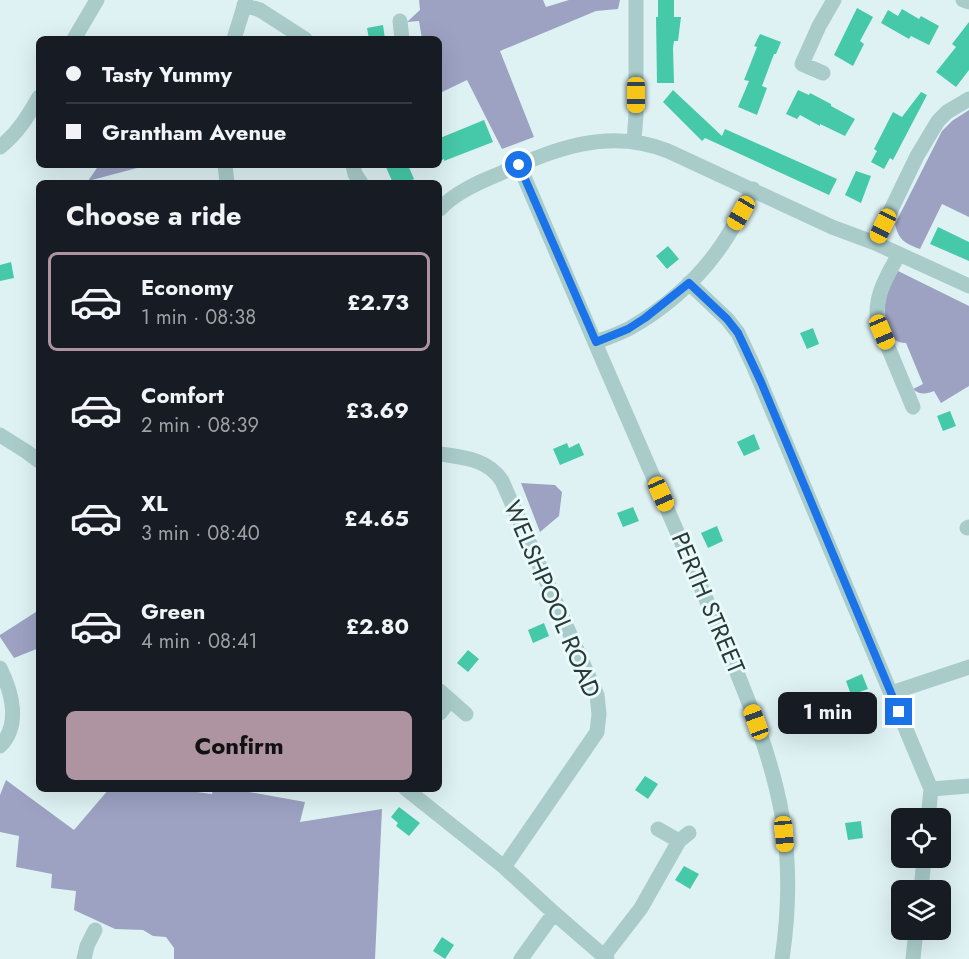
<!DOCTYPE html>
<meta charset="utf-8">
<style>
body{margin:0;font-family:Jost,sans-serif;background:#20242c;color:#f1f3f6;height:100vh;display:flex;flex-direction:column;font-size:22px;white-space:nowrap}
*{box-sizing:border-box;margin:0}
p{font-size:20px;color:#9ea1a6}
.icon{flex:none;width:33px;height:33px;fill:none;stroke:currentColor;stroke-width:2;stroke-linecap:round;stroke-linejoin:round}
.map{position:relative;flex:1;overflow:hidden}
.drawer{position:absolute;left:36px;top:180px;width:406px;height:612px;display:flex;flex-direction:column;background:#171b24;border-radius:9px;box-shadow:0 6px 24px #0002}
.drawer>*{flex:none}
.hud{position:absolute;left:36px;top:36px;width:406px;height:132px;border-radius:9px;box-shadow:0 6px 24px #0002;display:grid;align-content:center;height:132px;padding:0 30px;background:#171b24}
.tools{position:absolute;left:891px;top:808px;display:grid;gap:12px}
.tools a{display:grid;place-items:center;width:60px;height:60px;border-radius:9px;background:#171b24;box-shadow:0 6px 24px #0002;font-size:30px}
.end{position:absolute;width:27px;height:27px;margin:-14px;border:8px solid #1a73e8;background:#fff;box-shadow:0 0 0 3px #fff}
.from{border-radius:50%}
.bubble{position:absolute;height:42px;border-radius:9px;background:#171b24;box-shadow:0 6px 24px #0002;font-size:20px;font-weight:700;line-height:42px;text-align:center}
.car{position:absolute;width:18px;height:36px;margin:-18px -9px;border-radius:8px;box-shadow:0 0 4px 2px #0007;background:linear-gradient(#f5c518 24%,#345 0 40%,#f5c518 0 76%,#345 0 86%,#f5c518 0)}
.hud b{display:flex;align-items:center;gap:21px;height:57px;font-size:22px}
.hud b+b{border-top:2px solid #363941}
.hud i{width:15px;height:15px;background:#f1f3f6}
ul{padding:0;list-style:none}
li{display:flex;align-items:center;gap:18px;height:99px;margin:0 12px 9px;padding:0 18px;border:3px solid transparent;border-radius:9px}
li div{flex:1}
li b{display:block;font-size:22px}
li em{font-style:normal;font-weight:700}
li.selected{border-color:#ae93a0}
li>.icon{width:54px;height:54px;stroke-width:1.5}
h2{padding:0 30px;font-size:27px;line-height:72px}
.primary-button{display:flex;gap:12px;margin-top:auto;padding:12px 30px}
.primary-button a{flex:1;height:69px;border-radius:9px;background:#ae93a0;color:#111;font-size:24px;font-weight:700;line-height:69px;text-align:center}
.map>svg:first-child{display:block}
.green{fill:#9da2c3}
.building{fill:#46c9a9}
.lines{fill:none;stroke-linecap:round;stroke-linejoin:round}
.minor{stroke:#a9cccb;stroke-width:15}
.route{stroke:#1a73e8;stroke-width:8}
.labels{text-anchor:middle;stroke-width:6;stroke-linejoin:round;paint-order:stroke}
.street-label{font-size:24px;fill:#293936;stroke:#eaf9fa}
</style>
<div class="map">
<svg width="969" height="959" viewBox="0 0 969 959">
<rect width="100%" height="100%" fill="#def2f3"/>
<path class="green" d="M 419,0 L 543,0 L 546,7 L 569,0 L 620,0 L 618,9 L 596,11 L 500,51 L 534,137 L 502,149 L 467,80 L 440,93 L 440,39 L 422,39 L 419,21 L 407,22 L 420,10 Z
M 969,110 L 969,217 L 942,204 L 920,249 C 905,243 899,241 895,224 L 942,131 L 952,121 Z
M 99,165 L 141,165 L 141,167 L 88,181 Z
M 898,271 L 969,306 L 969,386 L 941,403 L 934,391 C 927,394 919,395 913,389 L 923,384 L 906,343 C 885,344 883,313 886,297 C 889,288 893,280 898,271 Z
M 521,483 L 555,485 L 562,492 L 559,516 L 540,532 Z
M 39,610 L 39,648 L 14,658 L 0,637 L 0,635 Z
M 6,780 L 74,830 L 109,789 L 174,789 L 212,794 L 213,789 L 233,789 L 305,802 L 300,822 L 382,809 L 375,959 L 174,959 L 174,948 L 166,937 L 153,936 L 143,930 L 115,929 L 74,910 L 76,891 L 51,888 L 52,874 L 16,867 L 19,836 L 0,832 L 0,795 Z"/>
<path class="building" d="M 658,0 L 674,0 L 674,17 L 681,17 L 678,41 L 674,41 L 673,48 L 674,83 L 657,83 L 656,17 L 658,17 Z
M 857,8 L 873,17 L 860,41 L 864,44 L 853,66 L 834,55 Z
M 902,9 L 919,19 L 921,16 L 939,26 L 929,45 L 911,36 L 909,39 L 881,23 L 888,10 L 898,16 Z
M 969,22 L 969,70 L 956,87 L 936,72 L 956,47 L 952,44 Z
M 383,25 L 385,39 L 369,39 L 367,28 Z
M 760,34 L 781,42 L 776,54 L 774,54 L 762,86 L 767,88 L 757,115 L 738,107 L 749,81 L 744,80 L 757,47 L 754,46 Z
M 673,90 L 722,136 L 725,129 L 837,179 L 829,195 L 705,138 L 702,141 L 663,102 Z
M 798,90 L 809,95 L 810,93 L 831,104 L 831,106 L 855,119 L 845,136 L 820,124 L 820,126 L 800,115 L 797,119 L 786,114 Z
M 921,92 L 927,95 L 893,160 L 890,158 L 884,169 L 871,162 L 877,151 L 874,149 L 893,112 L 902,117 Z
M 484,120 L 493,142 L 444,161 L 444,159 L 440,161 L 440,138 Z
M 385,165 L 408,165 L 414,179 L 406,183 L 393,183 Z
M 856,171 L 871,176 L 861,203 L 845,195 Z
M 938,227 L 969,242 L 969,261 L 930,244 Z
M 668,246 L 679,259 L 667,269 L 656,256 Z
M 11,262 L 14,278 L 0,281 L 0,265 Z
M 813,328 L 819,344 L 807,349 L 800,333 Z
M 950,411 L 956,426 L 943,431 L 937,416 Z
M 754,434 L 760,449 L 744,456 L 737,442 Z
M 567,443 L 569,448 L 579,443 L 584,455 L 560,465 L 553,449 Z
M 633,507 L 639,521 L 623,527 L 617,513 Z
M 717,526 L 723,541 L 708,548 L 701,533 Z
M 544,623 L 549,636 L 533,643 L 528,630 Z
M 468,650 L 479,659 L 468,672 L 457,663 Z
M 862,674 L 868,689 L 851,695 L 846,681 Z
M 645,776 L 658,784 L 648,799 L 635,790 Z
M 399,807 L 420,823 L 409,836 L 396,826 L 398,823 L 391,817 Z
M 861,821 L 863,838 L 848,840 L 845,823 Z
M 684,866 L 699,874 L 690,889 L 675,880 Z
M 442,937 L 454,945 L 445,959 L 433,951 Z"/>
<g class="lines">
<path class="minor" d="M 963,0 L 969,2
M 244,5 L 260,10 L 305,39
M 400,21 L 402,39
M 74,39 L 97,0
M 234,39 L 246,0
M 823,73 L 802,64 L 819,26 L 834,0
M 634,141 L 636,115 L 636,0
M 0,147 C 18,133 28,116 39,97
M 225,165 L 227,183
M 353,165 L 355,174 L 361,183
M 519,165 C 564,270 609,376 655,481 C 678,534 701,586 723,639 C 747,696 771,754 782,815 C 790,862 789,912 782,959
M 440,209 C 454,193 479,182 499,174 C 554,149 608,127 668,151 L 832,227 L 875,243 L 969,286
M 875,243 L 917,156 L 938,121 L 947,112 L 969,99
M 899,254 C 887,276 873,297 878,323 L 913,407
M 689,283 L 727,319 L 738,333 L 753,365 L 931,789 L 928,819
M 596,342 C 607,338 619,334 630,328 C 662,310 694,283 716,253 C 731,233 742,211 753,189
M 0,435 L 27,452 L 39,461
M 440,454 C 463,457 488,459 502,481 L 597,695 L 599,714 L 597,732 L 504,867
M 967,528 L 969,527
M 0,668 C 12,692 21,725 0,746
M 440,691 L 466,714
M 891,693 L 969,667
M 440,713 L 450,700
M 406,789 L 504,867 L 554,913 L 607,959
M 931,789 L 969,786
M 658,829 L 679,841
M 921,891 L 924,858
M 604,956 L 641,908 L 679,841 L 689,833
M 84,959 L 87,946 L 95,930
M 521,959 L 554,913
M 913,959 L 916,930"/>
</g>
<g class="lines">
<path class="route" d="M 519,165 L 596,342 L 628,329 L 645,318 L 689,283 L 727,319 L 738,333 L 761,382 L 899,712"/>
</g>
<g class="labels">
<g class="street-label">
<text transform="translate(552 599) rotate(67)" y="8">WELSHPOOL ROAD</text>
<text transform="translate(708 603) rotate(67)" y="8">PERTH STREET</text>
</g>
</g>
</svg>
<div class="tools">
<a><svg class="icon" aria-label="locate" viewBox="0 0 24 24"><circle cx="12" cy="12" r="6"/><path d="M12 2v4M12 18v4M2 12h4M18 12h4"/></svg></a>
<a><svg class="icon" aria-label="layers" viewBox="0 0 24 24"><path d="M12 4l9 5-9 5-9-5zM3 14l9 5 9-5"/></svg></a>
</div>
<i class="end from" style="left:519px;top:165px"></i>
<i class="end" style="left:899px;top:712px"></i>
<div class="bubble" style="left:778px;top:692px;width:99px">1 min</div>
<i class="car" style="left:636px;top:95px;rotate:180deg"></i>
<i class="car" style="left:741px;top:213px;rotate:210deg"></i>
<i class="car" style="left:883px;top:226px;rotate:206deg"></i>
<i class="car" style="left:882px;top:332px;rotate:157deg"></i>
<i class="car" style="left:661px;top:494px;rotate:156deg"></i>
<i class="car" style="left:756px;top:722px;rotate:340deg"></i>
<i class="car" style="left:784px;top:834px;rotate:175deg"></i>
<div class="hud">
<b><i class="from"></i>Tasty Yummy</b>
<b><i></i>Grantham Avenue</b>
</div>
<section class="drawer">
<h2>Choose a ride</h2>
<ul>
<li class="selected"><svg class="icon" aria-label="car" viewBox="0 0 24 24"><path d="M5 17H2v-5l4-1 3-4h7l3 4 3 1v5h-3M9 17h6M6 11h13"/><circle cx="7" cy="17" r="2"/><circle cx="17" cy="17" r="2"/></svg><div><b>Economy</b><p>1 min · 08:38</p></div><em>£2.73</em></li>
<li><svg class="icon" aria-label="car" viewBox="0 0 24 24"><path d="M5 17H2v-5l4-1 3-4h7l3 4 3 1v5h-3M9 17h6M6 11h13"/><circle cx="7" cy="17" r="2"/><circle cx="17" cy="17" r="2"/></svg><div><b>Comfort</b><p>2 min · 08:39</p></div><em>£3.69</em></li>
<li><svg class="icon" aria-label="car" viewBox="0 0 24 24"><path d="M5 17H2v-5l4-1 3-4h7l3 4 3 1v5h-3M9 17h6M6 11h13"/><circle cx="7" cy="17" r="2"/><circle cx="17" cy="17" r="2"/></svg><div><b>XL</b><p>3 min · 08:40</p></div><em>£4.65</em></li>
<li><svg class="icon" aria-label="car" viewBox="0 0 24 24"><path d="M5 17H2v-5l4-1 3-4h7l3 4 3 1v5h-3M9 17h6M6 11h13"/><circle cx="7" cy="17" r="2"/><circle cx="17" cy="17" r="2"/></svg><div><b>Green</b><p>4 min · 08:41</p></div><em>£2.80</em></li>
</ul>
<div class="primary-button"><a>Confirm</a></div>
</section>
</div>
